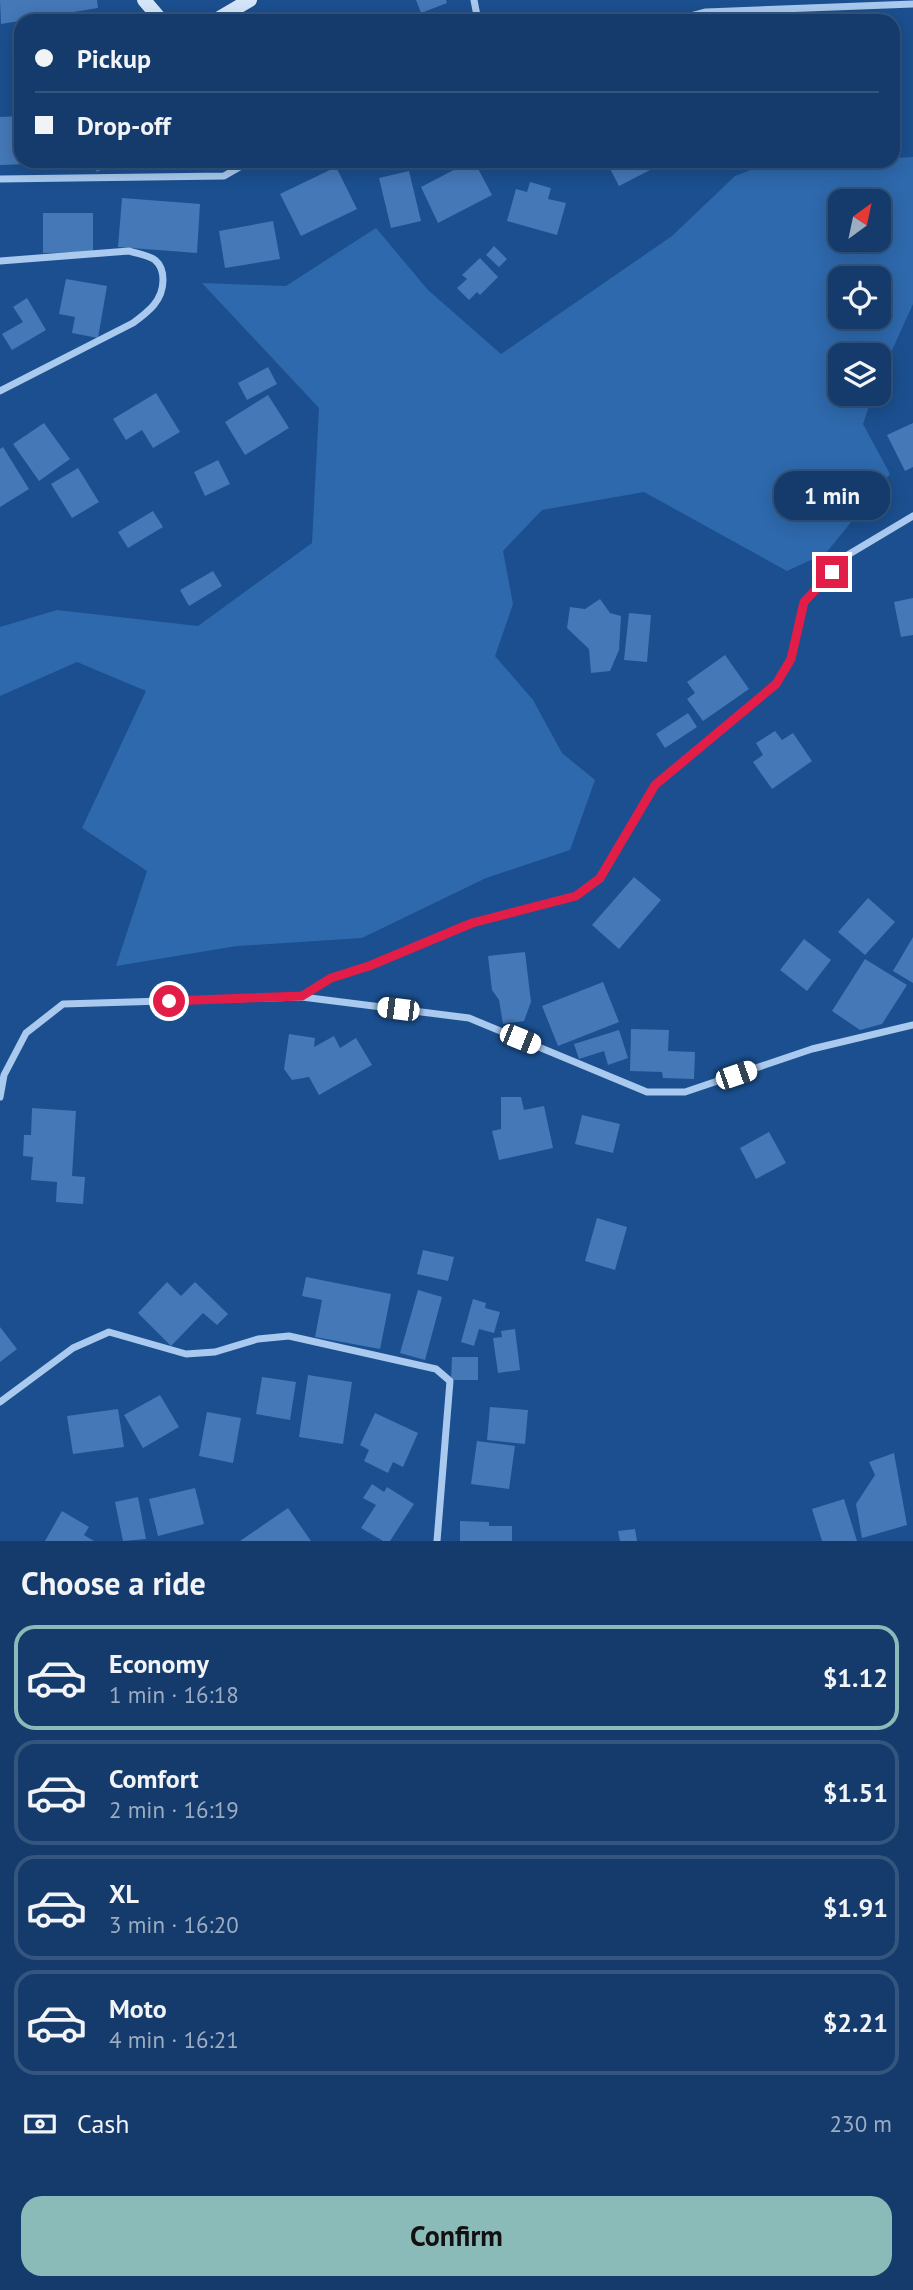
<!DOCTYPE html>
<meta charset="utf-8">
<style>
body{margin:0;font-family:"PT Sans",sans-serif;background:#214673;color:#f1f3f6;height:100vh;display:flex;flex-direction:column;font-size:26px;white-space:nowrap}
*{box-sizing:border-box;margin:0}
p{font-size:23px;color:#9dadc1}
.icon{flex:none;width:38px;height:38px;fill:none;stroke:currentColor;stroke-width:2;stroke-linecap:round;stroke-linejoin:round}
.map{position:relative;height:1541px;overflow:hidden}
.side{display:flex;flex-direction:column;background:#143b6b;flex:1}
.side>*{flex:none}
.hud{position:absolute;left:14px;top:14px;width:886px;height:154px;border-radius:21px;box-shadow:0 4px 18px #0003,0 0 0 2px #33557e;display:grid;align-content:center;height:154px;padding:0 21px;background:#143b6b}
.needle{width:46px;rotate:33deg}
.fabs{position:absolute;left:828px;top:189px;display:grid;gap:14px}
.fabs a{display:grid;place-items:center;width:63px;height:63px;border-radius:14px;background:#143b6b;box-shadow:0 4px 18px #0003,0 0 0 2px #33557e;font-size:35px}
.end{position:absolute;width:32px;height:32px;margin:-16px;border:9px solid #e11d48;background:#fff;box-shadow:0 0 0 4px #fff}
.from{border-radius:50%}
.bubble{position:absolute;height:49px;border-radius:21px;background:#143b6b;box-shadow:0 4px 18px #0003,0 0 0 2px #33557e;font-size:23px;font-weight:800;line-height:49px;text-align:center}
.car{position:absolute;width:21px;height:42px;margin:-21px -10px;border-radius:9px;box-shadow:0 0 5px 2px #0007;background:linear-gradient(#fff 24%,#345 0 40%,#fff 0 76%,#345 0 86%,#fff 0)}
.hud b{display:flex;align-items:center;gap:24px;height:66px;font-size:26px}
.hud b+b{border-top:2px solid #33557e}
.hud i{width:18px;height:18px;background:#f1f3f6}
ul{padding:0;list-style:none}
li{display:flex;align-items:center;gap:21px;height:105px;margin:0 14px 10px;padding:0 7px;border:4px solid #33557e;border-radius:21px}
li div{flex:1}
li b{display:block;font-size:26px}
li em{font-style:normal;font-weight:800}
li.active{border-color:#8bbbb9}
li>.icon{width:63px;height:63px;stroke-width:1.5}
h2{padding:0 21px;font-size:32px;line-height:84px}
.pay{display:flex;align-items:center;gap:18px;height:77px;padding:0 21px;font-size:26px}
.pay p{margin-inline-start:auto}
.cta{display:flex;gap:14px;margin-top:auto;padding:14px 21px}
.cta a{flex:1;height:80px;border-radius:21px;background:#8bbbb9;color:#111;font-size:28px;font-weight:800;line-height:80px;text-align:center}
.map>svg:first-child{display:block}
.green{fill:#2e69ad;fill-rule:evenodd}
.building{fill:#4478b7}
.lines{fill:none;stroke-linecap:round;stroke-linejoin:round}
.street{stroke:#a9c9ee;stroke-width:7}
.secondary{stroke:#d6e6fa;stroke-width:14}
.route{stroke:#e11d48;stroke-width:9}
</style>
<div class="map">
<svg width="913" height="1541" viewBox="0 0 913 1541">
<rect width="100%" height="100%" fill="#1b4f8f"/>
<path class="green" d="M 913,157 L 913,304 L 879,379 L 878,355 L 840,355 L 840,394 L 873,394 L 863,424 L 890,474 L 826,553 L 787,571 L 644,492 L 542,510 L 503,551 L 513,604 L 495,656 L 533,700 L 562,753 L 595,780 L 570,850 L 486,878 L 362,938 L 237,946 L 116,966 L 147,871 L 82,828 L 146,691 L 77,662 L 0,696 L 0,627 L 57,610 L 198,626 L 312,543 L 319,408 L 202,283 L 286,286 L 376,228 L 428,290 L 501,354 L 672,236 L 735,176 L 774,161 L 892,161 L 893,158 ZM 840,201 L 878,201 L 878,240 L 840,240 ZM 840,278 L 878,278 L 878,317 L 840,317 Z"/>
<path class="building" d="M 0,0 L 97,0 L 98,8 L 1,24 Z
M 416,0 L 446,0 L 447,3 L 421,13 Z
M 21,116 L 21,161 L 61,161 L 61,163 L 0,165 L 0,117 Z
M 91,161 L 118,161 L 97,172 Z
M 471,161 L 474,161 L 492,195 L 438,223 L 421,187 Z
M 606,161 L 655,161 L 658,166 L 619,186 Z
M 336,167 L 357,209 L 301,236 L 280,194 Z
M 409,171 L 421,221 L 391,228 L 379,178 Z
M 530,182 L 551,188 L 548,199 L 566,203 L 557,235 L 507,221 L 516,189 L 527,192 Z
M 122,198 L 200,204 L 197,253 L 118,247 Z
M 43,213 L 93,213 L 93,252 L 43,253 Z
M 273,221 L 280,259 L 225,268 L 219,231 Z
M 494,246 L 507,259 L 499,267 L 486,255 Z
M 480,258 L 498,277 L 480,295 L 477,292 L 469,300 L 457,288 L 467,279 L 462,275 Z
M 66,279 L 107,286 L 98,338 L 72,333 L 75,317 L 59,314 Z
M 27,298 L 46,330 L 12,350 L 2,334 L 23,322 L 13,307 Z
M 268,367 L 277,384 L 247,400 L 238,383 Z
M 156,393 L 180,432 L 153,448 L 142,430 L 126,440 L 113,419 Z
M 268,395 L 289,428 L 245,455 L 225,422 Z
M 44,423 L 70,459 L 39,481 L 13,444 Z
M 913,423 L 913,467 L 905,471 L 887,435 Z
M 3,447 L 29,489 L 0,507 L 0,449 Z
M 218,460 L 230,484 L 205,496 L 194,472 Z
M 78,468 L 99,502 L 72,518 L 51,484 Z
M 153,511 L 163,527 L 128,548 L 118,532 Z
M 213,571 L 222,586 L 189,606 L 180,590 Z
M 913,598 L 913,635 L 901,637 L 894,602 Z
M 600,599 L 610,613 L 621,616 L 619,650 L 610,671 L 591,673 L 589,649 L 567,628 L 570,607 L 585,609 Z
M 629,613 L 651,615 L 647,662 L 624,660 Z
M 725,655 L 749,689 L 703,721 L 687,699 L 695,693 L 687,682 Z
M 688,713 L 697,727 L 665,748 L 656,734 Z
M 775,731 L 782,740 L 793,733 L 812,761 L 772,789 L 753,762 L 763,755 L 756,743 Z
M 634,877 L 661,900 L 619,949 L 592,925 Z
M 868,898 L 895,922 L 865,955 L 838,932 Z
M 913,937 L 913,983 L 893,971 Z
M 804,939 L 831,960 L 807,991 L 780,970 Z
M 525,952 L 531,1002 L 524,1021 L 503,1024 L 499,1000 L 492,990 L 488,956 Z
M 865,959 L 907,985 L 882,1024 L 860,1030 L 832,1011 Z
M 603,982 L 619,1022 L 558,1046 L 542,1006 Z
M 631,1029 L 669,1030 L 668,1051 L 695,1052 L 694,1079 L 663,1078 L 662,1072 L 630,1071 Z
M 619,1030 L 628,1058 L 608,1065 L 604,1051 L 579,1059 L 574,1044 Z
M 289,1034 L 315,1038 L 314,1047 L 334,1036 L 340,1048 L 356,1038 L 372,1065 L 319,1095 L 309,1077 L 292,1080 L 284,1069 Z
M 501,1097 L 521,1097 L 524,1110 L 544,1106 L 553,1148 L 499,1160 L 492,1131 L 501,1129 Z
M 32,1108 L 76,1111 L 72,1176 L 85,1177 L 83,1204 L 56,1202 L 57,1182 L 31,1180 L 33,1157 L 23,1156 L 24,1135 L 31,1135 Z
M 582,1115 L 620,1124 L 613,1153 L 575,1144 Z
M 769,1132 L 786,1163 L 756,1179 L 740,1148 Z
M 597,1218 L 627,1227 L 615,1270 L 585,1261 Z
M 423,1250 L 454,1257 L 448,1281 L 417,1274 Z
M 306,1277 L 391,1294 L 380,1349 L 315,1337 L 322,1300 L 302,1296 Z
M 167,1282 L 181,1296 L 195,1282 L 228,1314 L 217,1325 L 203,1313 L 171,1346 L 138,1313 Z
M 418,1290 L 442,1297 L 425,1360 L 400,1353 Z
M 473,1299 L 486,1303 L 485,1308 L 500,1312 L 494,1333 L 479,1329 L 474,1346 L 461,1342 Z
M 0,1327 L 17,1349 L 0,1362 Z
M 515,1329 L 520,1370 L 498,1373 L 493,1338 L 502,1337 L 501,1331 Z
M 452,1357 L 478,1357 L 478,1380 L 451,1380 Z
M 308,1375 L 352,1382 L 343,1444 L 299,1437 Z
M 262,1377 L 296,1382 L 290,1420 L 256,1414 Z
M 160,1395 L 179,1427 L 143,1448 L 124,1415 Z
M 490,1407 L 528,1410 L 525,1444 L 487,1440 Z
M 118,1409 L 124,1447 L 73,1454 L 67,1416 Z
M 207,1412 L 241,1418 L 233,1463 L 199,1456 Z
M 375,1413 L 418,1433 L 403,1467 L 393,1462 L 388,1473 L 364,1461 L 369,1450 L 360,1445 Z
M 477,1441 L 515,1446 L 509,1489 L 471,1484 Z
M 894,1453 L 907,1525 L 862,1538 L 856,1504 L 875,1475 L 869,1462 Z
M 372,1484 L 384,1492 L 387,1487 L 414,1504 L 390,1541 L 383,1541 L 361,1528 L 376,1505 L 363,1498 Z
M 195,1488 L 204,1524 L 158,1536 L 149,1499 Z
M 138,1497 L 146,1539 L 123,1541 L 115,1502 Z
M 844,1499 L 857,1541 L 822,1541 L 812,1509 Z
M 288,1508 L 311,1541 L 240,1541 Z
M 62,1511 L 89,1527 L 84,1535 L 94,1541 L 45,1541 Z
M 460,1521 L 489,1522 L 489,1526 L 512,1526 L 512,1541 L 460,1541 Z
M 635,1529 L 637,1541 L 620,1541 L 618,1531 Z"/>
<g class="lines">
<path class="street" d="M 474,0 L 478,21
M 672,21 L 706,12 L 913,4
M 0,179 L 224,176 L 250,161
M 0,261 L 129,251 C 138,254 148,255 155,260 C 161,265 163,272 163,280 C 163,301 148,312 133,323 L 0,391
M 302,996 L 331,978 L 369,966 L 472,923 L 576,896 L 600,879 L 655,785 L 776,684 L 791,659 L 804,602 L 846,556 L 913,516
M 0,1097 L 4,1075 L 26,1033 L 63,1004 L 302,997 L 469,1018 L 647,1092 L 685,1092 L 812,1049 L 913,1025
M 0,1402 L 73,1348 L 109,1332 L 186,1354 L 215,1352 L 258,1339 L 289,1336 L 436,1369 L 450,1381 L 437,1541"/>
<path class="secondary" d="M 144,0 L 162,21
M 214,21 L 250,0"/>
</g>
<g class="lines">
<path class="route" d="M 169,1001 L 302,996 L 331,978 L 369,966 L 472,923 L 576,896 L 600,878 L 655,785 L 776,684 L 791,659 L 804,602 L 832,572"/>
</g>
</svg>
<div class="fabs">
<a><svg class="needle" viewBox="-14 -14 28 28"><path d="M0-13l5 13h-10z" fill="#e53935"/><path d="M0 13l5-13h-10z" fill="#9dadc1"/></svg></a>
<a><svg class="icon" aria-label="locate" viewBox="0 0 24 24"><circle cx="12" cy="12" r="6"/><path d="M12 2v4M12 18v4M2 12h4M18 12h4"/></svg></a>
<a><svg class="icon" aria-label="layers" viewBox="0 0 24 24"><path d="M12 4l9 5-9 5-9-5zM3 14l9 5 9-5"/></svg></a>
</div>
<i class="end from" style="left:169px;top:1001px"></i>
<i class="end" style="left:832px;top:572px"></i>
<div class="bubble" style="left:774px;top:471px;width:116px">1 min</div>
<i class="car" style="left:398px;top:1009px;rotate:277deg"></i>
<i class="car" style="left:520px;top:1039px;rotate:112deg"></i>
<i class="car" style="left:736px;top:1075px;rotate:71deg"></i>
<div class="hud">
<b><i class="from"></i>Pickup</b>
<b><i></i>Drop-off</b>
</div>
</div>
<section class="side">
<h2>Choose a ride</h2>
<ul>
<li class="active"><svg class="icon" aria-label="car" viewBox="0 0 24 24"><path d="M5 17H2v-5l4-1 3-4h7l3 4 3 1v5h-3M9 17h6M6 11h13"/><circle cx="7" cy="17" r="2"/><circle cx="17" cy="17" r="2"/></svg><div><b>Economy</b><p>1 min · 16:18</p></div><em>$1.12</em></li>
<li><svg class="icon" aria-label="car" viewBox="0 0 24 24"><path d="M5 17H2v-5l4-1 3-4h7l3 4 3 1v5h-3M9 17h6M6 11h13"/><circle cx="7" cy="17" r="2"/><circle cx="17" cy="17" r="2"/></svg><div><b>Comfort</b><p>2 min · 16:19</p></div><em>$1.51</em></li>
<li><svg class="icon" aria-label="car" viewBox="0 0 24 24"><path d="M5 17H2v-5l4-1 3-4h7l3 4 3 1v5h-3M9 17h6M6 11h13"/><circle cx="7" cy="17" r="2"/><circle cx="17" cy="17" r="2"/></svg><div><b>XL</b><p>3 min · 16:20</p></div><em>$1.91</em></li>
<li><svg class="icon" aria-label="car" viewBox="0 0 24 24"><path d="M5 17H2v-5l4-1 3-4h7l3 4 3 1v5h-3M9 17h6M6 11h13"/><circle cx="7" cy="17" r="2"/><circle cx="17" cy="17" r="2"/></svg><div><b>Moto</b><p>4 min · 16:21</p></div><em>$2.21</em></li>
</ul>
<div class="pay"><svg class="icon" aria-label="cash" viewBox="0 0 24 24"><path d="M3 7h18v10H3z"/><circle cx="12" cy="12" r="2"/></svg>Cash<p>230 m</p></div>
<div class="cta"><a>Confirm</a></div>
</section>
